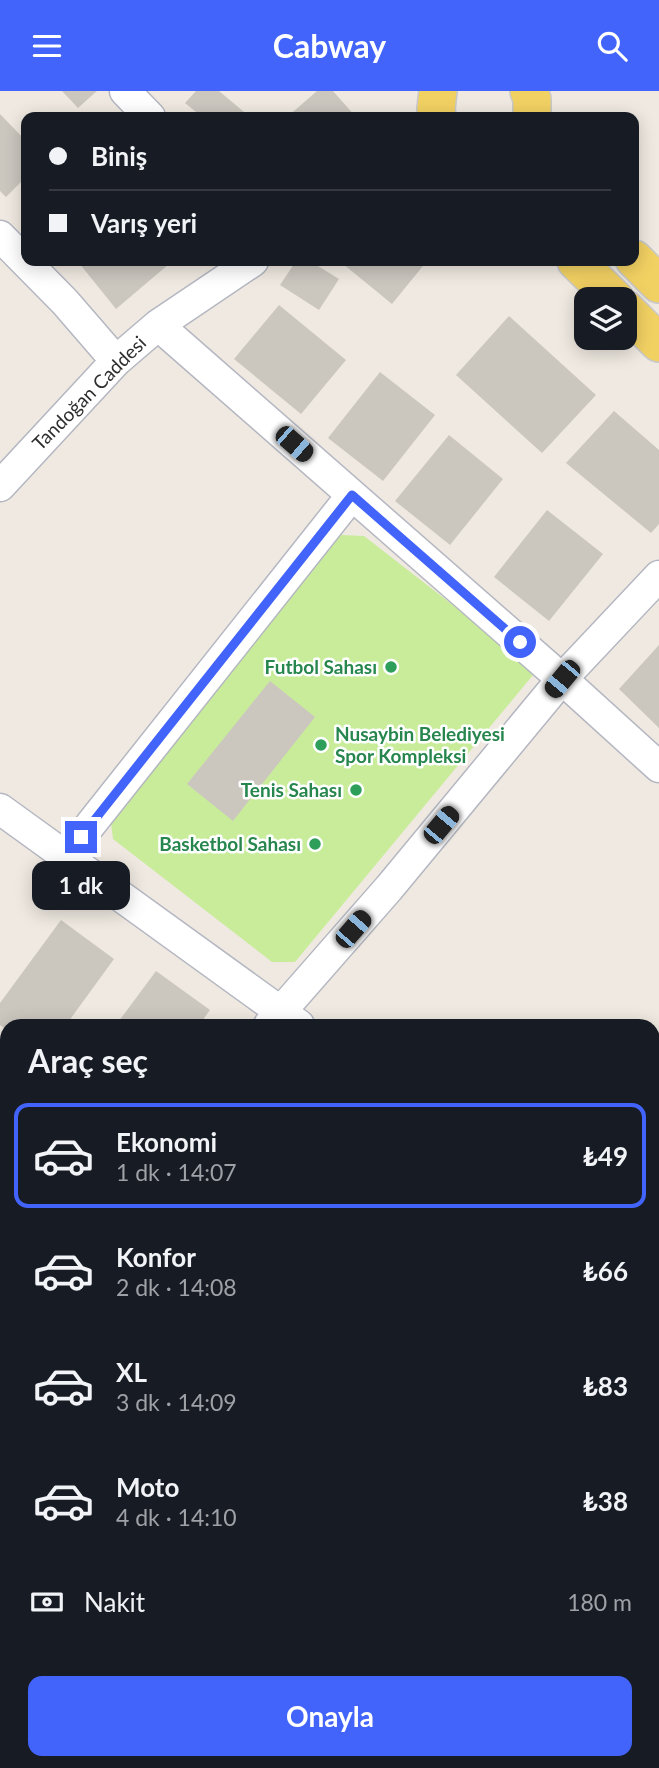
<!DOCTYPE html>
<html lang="tr">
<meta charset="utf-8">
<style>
body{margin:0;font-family:Lato,sans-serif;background:#20242c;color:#f1f3f6;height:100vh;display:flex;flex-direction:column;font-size:26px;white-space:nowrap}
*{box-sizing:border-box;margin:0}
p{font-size:23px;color:#9ea1a6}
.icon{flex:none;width:38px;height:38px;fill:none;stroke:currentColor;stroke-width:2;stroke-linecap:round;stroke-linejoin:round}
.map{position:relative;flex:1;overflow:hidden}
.sheet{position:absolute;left:0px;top:928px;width:660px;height:751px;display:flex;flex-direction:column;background:#171b24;border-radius:21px 21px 0 0;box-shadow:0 4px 18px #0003}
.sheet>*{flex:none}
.banner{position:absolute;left:21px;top:21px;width:618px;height:154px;border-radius:14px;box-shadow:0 4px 18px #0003;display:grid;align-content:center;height:154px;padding:0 28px;background:#171b24}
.fabs{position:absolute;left:574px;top:196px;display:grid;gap:14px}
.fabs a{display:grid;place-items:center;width:63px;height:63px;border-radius:14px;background:#171b24;box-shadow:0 4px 18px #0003;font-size:35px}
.end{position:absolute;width:32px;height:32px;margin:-16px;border:9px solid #4264fb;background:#fff;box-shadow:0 0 0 4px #fff}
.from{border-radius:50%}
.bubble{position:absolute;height:49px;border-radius:14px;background:#171b24;box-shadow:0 4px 18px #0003;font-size:23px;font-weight:700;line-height:49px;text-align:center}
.car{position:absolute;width:21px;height:42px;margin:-21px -10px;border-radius:9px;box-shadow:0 0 5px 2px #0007;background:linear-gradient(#222 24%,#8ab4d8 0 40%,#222 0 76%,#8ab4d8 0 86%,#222 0)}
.banner b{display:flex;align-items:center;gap:24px;height:66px;font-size:26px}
.banner b+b{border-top:2px solid #363941}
.banner i{width:18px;height:18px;background:#f1f3f6}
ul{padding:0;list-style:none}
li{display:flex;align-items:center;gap:21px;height:105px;margin:0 14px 10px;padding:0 14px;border:4px solid transparent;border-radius:14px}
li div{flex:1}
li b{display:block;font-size:26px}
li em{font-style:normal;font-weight:700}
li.current{border-color:#4264fb}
li>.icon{width:63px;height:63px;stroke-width:1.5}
h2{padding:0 28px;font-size:32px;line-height:84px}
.pay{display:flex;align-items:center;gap:18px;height:77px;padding:0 28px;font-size:26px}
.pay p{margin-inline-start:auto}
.action{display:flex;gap:14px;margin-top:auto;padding:14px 28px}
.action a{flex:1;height:80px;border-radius:14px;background:#4264fb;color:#fff;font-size:28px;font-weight:700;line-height:80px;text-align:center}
header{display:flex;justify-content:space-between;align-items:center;height:91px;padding:0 28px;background:#4264fb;color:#fff;font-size:32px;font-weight:700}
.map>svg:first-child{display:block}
.green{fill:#b6e59e}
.pitch{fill:#c9ec9a}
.building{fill:#cbc7bf}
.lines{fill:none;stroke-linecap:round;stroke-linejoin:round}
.minor-casing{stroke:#b4b7c1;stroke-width:33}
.major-casing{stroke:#c9c9c9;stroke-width:40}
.highway-casing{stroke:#c9c9c9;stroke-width:42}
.minor{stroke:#fff;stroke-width:30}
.major{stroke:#f2d163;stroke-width:37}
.highway{stroke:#ffa35c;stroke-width:38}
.route{stroke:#4264fb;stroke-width:9}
.leisure-dot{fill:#2e9e5b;stroke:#fff;stroke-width:2.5}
.labels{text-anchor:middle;stroke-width:5;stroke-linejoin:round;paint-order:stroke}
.street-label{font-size:19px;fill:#2e2e2e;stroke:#fff}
.leisure-label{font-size:19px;font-weight:bold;fill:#27864d;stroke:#fff;text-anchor:end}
</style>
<header><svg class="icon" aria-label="menu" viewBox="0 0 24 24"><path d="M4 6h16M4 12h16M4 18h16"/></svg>Cabway<svg class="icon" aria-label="search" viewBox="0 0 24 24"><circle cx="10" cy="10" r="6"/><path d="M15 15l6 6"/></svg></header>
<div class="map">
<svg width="659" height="1677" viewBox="0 0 659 1677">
<rect width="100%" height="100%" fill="#efe9e1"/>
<path class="green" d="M 653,1220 L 659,1225 L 659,1562 L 653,1559 Z"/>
<path class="pitch" d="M 341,444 L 364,445 L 517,564 L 533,584 L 295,871 L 272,871 L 113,748 L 110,725 Z"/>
<path class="building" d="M 62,0 L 97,0 L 78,17 Z
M 196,0 L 219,0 L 250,26 L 202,26 L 185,12 Z
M 317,0 L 333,0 L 356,26 L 287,26 Z
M 0,23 L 26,50 L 26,86 L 6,106 L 0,100 Z
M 82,170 L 167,170 L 169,173 L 116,218 L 79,172 Z
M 296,170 L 310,170 L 339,188 L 319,219 L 280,194 Z
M 346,170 L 427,170 L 392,213 L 343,173 Z
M 279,214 L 346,269 L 301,323 L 234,268 Z
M 509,225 L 596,304 L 542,362 L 456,284 Z
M 380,281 L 435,324 L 383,390 L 328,347 Z
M 614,320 L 659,359 L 659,433 L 651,442 L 566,372 Z
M 449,344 L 503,388 L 450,454 L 395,410 Z
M 547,419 L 603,463 L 549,530 L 494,486 Z
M 659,554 L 659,637 L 619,598 Z
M 270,590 L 315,626 L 233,730 L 187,693 Z
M 61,829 L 114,868 L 66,934 L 7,934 L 7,939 L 0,934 L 0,912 Z
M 156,880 L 210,919 L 199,934 L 116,934 Z
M 659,955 L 659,970 L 653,965 Z
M 653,1004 L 659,1009 L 659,1074 L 653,1083 Z
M 659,1141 L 659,1158 L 653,1154 L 653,1149 Z
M 7,1280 L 7,1371 L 0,1367 L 0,1292 Z
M 557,1671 L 586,1671 L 583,1677 L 567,1677 Z"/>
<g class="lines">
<defs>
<path id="minor" d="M 125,0 L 150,26
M 0,145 L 65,211 L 116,270
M 158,234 L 562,588 L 659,676
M 0,395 L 116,270 L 158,234 L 253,170
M 0,718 L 299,934
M 64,767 L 352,404
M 269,934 L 389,797 L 562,588 L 659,485
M 653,1187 L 659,1192
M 0,1230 L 7,1221
M 653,1603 L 659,1606"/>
<path id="major" d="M 529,0 L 532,8 L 532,26
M 437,26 L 436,18 L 438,0
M 634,168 L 659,193
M 576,170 L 615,208
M 625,218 L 659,252"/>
<path id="highway" d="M 0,1632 L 7,1636
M 70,1671 L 81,1677"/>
</defs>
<use href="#minor" class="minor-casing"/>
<use href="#major" class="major-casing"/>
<use href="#highway" class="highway-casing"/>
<use href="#minor" class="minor"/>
<use href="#major" class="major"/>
<use href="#highway" class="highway"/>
</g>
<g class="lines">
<path class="route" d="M 81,746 L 352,404 L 520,551"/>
</g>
<g class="leisure-dot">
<circle cx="391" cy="576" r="7"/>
<circle cx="321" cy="654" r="7"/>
<circle cx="356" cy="699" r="7"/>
<circle cx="315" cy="753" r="7"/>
</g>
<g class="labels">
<g class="street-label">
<text transform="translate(89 302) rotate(-45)" y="7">Tandoğan Caddesi</text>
</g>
<g class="leisure-label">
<text x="377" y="583">Futbol Sahası</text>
<text x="335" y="650" text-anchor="start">Nusaybin Belediyesi<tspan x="335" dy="22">Spor Kompleksi</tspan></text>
<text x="342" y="706">Tenis Sahası</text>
<text x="301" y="760">Basketbol Sahası</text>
</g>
</g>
</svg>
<div class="fabs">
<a><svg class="icon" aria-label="layers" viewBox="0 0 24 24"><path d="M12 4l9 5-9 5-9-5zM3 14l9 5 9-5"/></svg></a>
</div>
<i class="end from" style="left:520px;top:551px"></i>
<i class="end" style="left:81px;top:746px"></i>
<div class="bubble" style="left:32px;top:770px;width:98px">1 dk</div>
<i class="car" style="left:294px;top:353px;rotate:131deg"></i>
<i class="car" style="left:562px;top:588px;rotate:220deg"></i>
<i class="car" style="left:441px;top:734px;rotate:40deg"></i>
<i class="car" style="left:353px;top:838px;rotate:41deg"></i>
<div class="banner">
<b><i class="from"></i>Biniş</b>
<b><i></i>Varış yeri</b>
</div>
<section class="sheet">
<h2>Araç seç</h2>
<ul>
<li class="current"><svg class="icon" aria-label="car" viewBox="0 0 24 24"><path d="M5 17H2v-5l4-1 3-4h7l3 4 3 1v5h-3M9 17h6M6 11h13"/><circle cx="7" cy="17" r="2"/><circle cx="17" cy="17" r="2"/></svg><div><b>Ekonomi</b><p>1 dk · 14:07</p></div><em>₺49</em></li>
<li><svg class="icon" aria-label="car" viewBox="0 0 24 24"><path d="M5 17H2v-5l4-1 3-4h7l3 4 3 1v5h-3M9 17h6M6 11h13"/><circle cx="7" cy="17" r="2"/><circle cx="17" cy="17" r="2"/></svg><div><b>Konfor</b><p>2 dk · 14:08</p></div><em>₺66</em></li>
<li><svg class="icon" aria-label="car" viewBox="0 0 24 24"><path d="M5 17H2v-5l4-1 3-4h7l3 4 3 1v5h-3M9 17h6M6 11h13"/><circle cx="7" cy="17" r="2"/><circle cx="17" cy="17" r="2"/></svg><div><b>XL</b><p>3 dk · 14:09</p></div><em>₺83</em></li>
<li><svg class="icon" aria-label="car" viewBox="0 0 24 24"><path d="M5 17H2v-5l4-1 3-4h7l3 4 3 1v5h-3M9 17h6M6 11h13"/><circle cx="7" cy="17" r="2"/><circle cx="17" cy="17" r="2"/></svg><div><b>Moto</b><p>4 dk · 14:10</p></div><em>₺38</em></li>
</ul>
<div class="pay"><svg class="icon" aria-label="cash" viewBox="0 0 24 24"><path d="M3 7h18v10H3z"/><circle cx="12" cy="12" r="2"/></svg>Nakit<p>180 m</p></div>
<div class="action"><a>Onayla</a></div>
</section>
</div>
